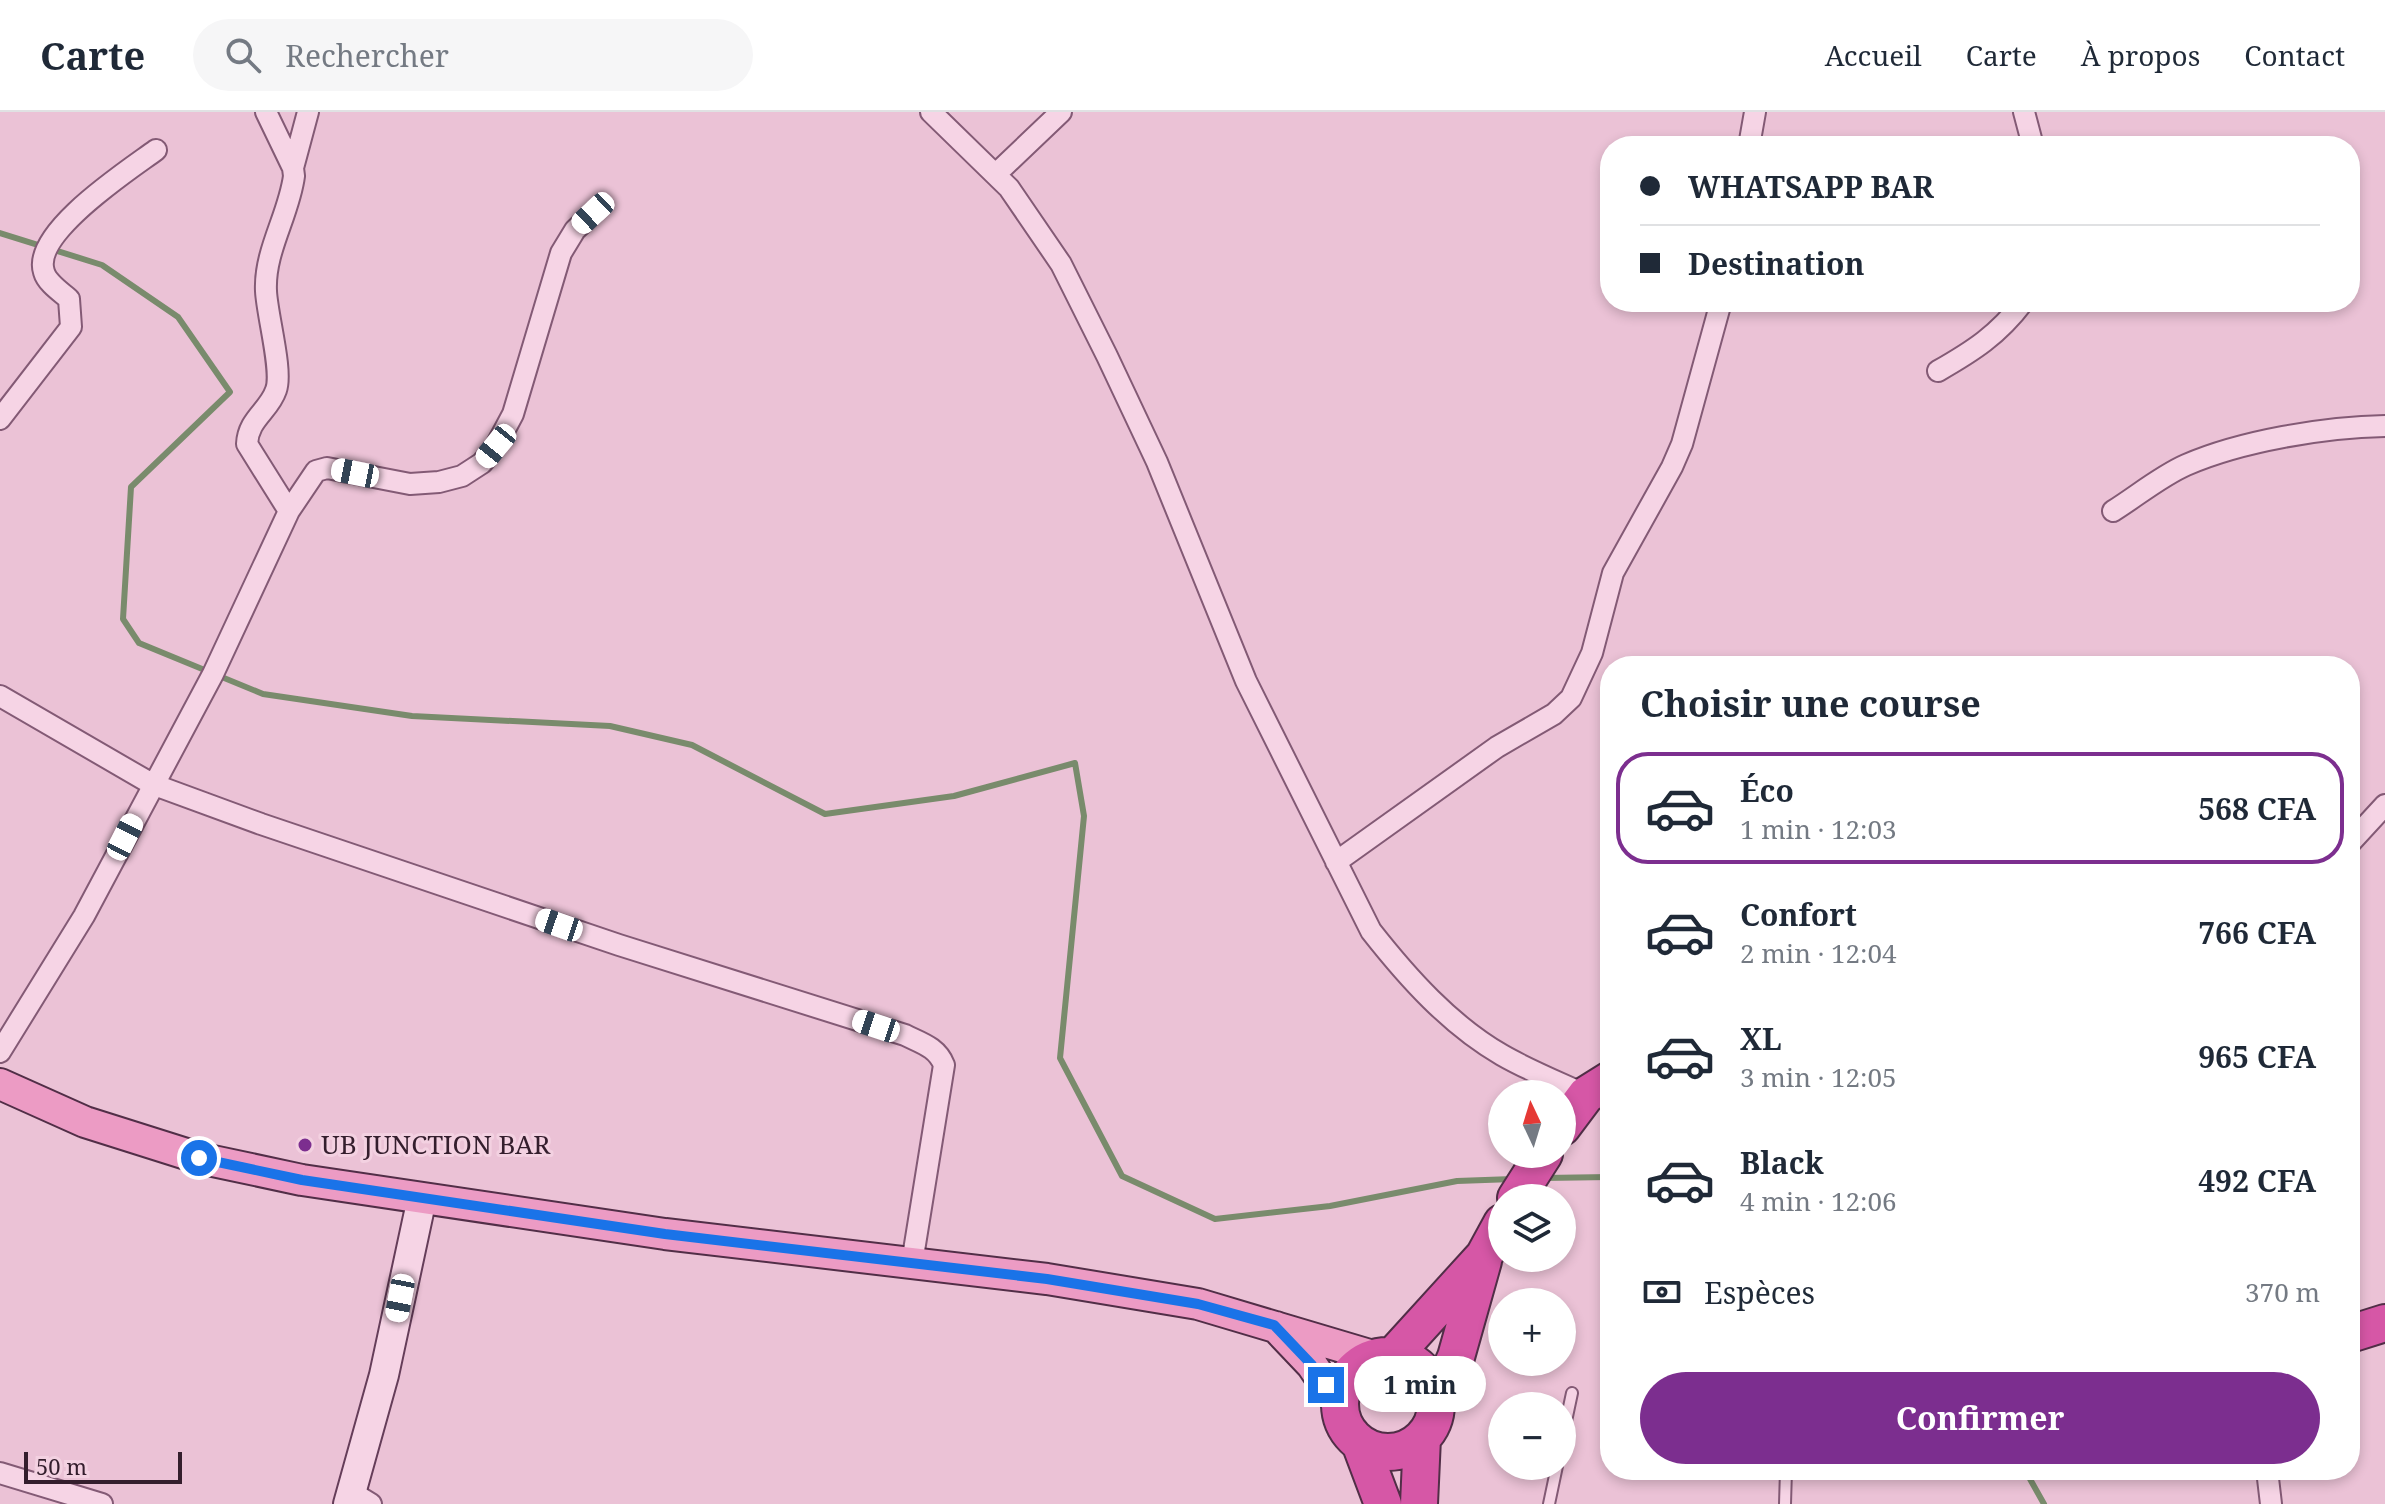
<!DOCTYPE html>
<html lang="fr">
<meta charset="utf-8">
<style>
body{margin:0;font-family:"Noto Serif",serif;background:#f6f6f7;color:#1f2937;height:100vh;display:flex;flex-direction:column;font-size:30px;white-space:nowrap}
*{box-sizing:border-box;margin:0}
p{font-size:26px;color:#747a83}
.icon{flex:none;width:44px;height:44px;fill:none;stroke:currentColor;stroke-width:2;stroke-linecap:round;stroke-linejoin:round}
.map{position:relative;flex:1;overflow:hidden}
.drawer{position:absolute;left:1600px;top:544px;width:760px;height:824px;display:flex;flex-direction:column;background:#fff;border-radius:32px;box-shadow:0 4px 12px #0003}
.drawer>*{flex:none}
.hud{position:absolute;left:1600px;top:24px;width:760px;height:176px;border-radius:32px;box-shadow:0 4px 12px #0003;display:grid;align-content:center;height:176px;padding:0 40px;background:#fff}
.needle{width:52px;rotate:356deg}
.controls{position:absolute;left:1488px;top:968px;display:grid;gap:16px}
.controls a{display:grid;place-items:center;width:88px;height:88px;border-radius:50%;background:#fff;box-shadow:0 4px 12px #0003;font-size:40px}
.scale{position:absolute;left:24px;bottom:20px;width:158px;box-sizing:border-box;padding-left:8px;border:4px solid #341e2d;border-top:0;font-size:22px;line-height:28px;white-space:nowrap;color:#341e2d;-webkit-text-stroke:6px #f3d1e1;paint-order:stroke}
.end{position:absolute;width:36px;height:36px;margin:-18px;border:10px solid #1a73e8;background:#fff;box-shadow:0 0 0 4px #fff}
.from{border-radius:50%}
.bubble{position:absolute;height:56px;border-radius:28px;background:#fff;box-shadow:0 4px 12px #0003;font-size:26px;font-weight:700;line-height:56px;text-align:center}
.car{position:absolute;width:24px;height:48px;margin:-24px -12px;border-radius:10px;box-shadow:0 0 6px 2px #0007;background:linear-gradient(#fff 24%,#345 0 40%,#fff 0 76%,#345 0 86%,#fff 0)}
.hud b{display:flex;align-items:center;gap:28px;height:76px;font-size:30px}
.hud b+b{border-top:2px solid #e0e1e3}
.hud i{width:20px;height:20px;background:#1f2937}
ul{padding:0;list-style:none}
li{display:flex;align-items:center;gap:24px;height:112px;margin:0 16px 12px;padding:0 24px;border:4px solid transparent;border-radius:32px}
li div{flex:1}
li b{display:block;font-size:30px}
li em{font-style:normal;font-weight:700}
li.active{border-color:#7c2e8f}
li>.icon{width:72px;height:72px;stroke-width:1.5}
h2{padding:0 40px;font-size:36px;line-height:96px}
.pay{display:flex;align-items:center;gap:20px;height:88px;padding:0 40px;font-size:30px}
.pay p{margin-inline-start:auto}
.action{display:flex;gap:16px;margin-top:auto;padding:16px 40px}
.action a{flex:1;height:92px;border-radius:48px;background:#7c2e8f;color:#fff;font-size:32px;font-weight:700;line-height:92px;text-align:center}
header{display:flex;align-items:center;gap:48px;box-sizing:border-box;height:112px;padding:0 40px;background:#fff;border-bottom:2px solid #e0e1e3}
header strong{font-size:38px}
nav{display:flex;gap:44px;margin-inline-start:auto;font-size:28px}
.search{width:560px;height:72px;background:#f6f6f7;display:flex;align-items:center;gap:20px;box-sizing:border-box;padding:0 28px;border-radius:44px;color:#747a83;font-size:30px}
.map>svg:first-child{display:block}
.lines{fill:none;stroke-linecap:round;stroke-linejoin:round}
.stream{stroke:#798b6c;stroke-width:6}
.lane-casing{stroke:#835a75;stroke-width:14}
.street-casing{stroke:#835a75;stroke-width:24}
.secondary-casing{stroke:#653d59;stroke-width:32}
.primary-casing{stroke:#512e47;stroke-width:34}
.highway-casing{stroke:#512e47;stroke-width:40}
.lane{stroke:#f6d4e5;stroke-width:10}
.street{stroke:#f6d4e5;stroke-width:20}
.secondary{stroke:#f6d4e5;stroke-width:28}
.primary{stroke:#ec9bc4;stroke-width:30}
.highway{stroke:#d657a6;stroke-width:36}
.route{stroke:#1a73e8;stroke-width:10}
.poi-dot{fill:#7c2e8f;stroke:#f3d1e1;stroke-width:3}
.labels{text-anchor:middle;stroke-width:6;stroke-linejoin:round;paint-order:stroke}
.poi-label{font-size:26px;fill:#341e2d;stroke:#f3d1e1;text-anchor:start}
</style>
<header>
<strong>Carte</strong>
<div class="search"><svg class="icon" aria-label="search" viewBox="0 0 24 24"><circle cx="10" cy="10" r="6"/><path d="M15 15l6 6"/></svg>Rechercher</div>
<nav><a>Accueil</a><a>Carte</a><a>À propos</a><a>Contact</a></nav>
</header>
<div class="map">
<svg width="2385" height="1392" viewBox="0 0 2385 1392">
<rect width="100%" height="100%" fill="#ebc2d6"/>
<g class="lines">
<path class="stream" d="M 0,121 L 102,153 L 178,205 L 230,280 L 131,375 L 123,507 L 139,531 L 263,582 L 412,604 L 610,614 L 692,633 L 825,702 L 954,684 L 1075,651 L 1084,704 L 1060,946 L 1122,1064 L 1215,1107 L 1330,1094 L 1457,1069 L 1513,1067
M 1544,1066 L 1610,1065
M 2025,1358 L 2044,1392"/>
<defs>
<path id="lane" d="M 1562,1328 L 1572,1281
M 1549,1392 L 1557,1354
M 1785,1392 L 1786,1358"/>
<path id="street" d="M 266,0 L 293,56 L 294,64 C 289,103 264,139 266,179 C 267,203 283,259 276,278 C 269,299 248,307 247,332 L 289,399
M 931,0 L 1009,76 L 1061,152 L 1107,244 L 1157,350 L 1246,569 L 1371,819 C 1408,866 1450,913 1502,943 C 1528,958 1558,970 1586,983
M 2024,0 L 2033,34
M 1749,34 L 1755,0
M 293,56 L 308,0
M 996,62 L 1061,0
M 1938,259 C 1973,239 1998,223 2023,190
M 0,307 L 71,215 L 69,187 C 61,180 47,171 44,160 C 31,121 129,58 156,38
M 2113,399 C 2137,384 2161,364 2186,353 C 2241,329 2325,315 2385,314
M 0,584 L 152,672 L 261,712 L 619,833 L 905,923 C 921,931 937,935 944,953 L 912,1151
M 2350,731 L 2385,693
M 1336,750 L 1497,635 L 1554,602 L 1571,586 L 1592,541 L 1613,461 L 1672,355 L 1682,332 L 1721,190
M 0,940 L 84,804 L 213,562 L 289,399 L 316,359 L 327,356 L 410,372 L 439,370 L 462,364 L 482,351 L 496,334 L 513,302 L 561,141 L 575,118 L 593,101
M 2267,1358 L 2271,1392
M 0,1361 L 102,1392
M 353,1381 L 371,1392"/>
<path id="secondary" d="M 348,1392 L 384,1263 L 422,1086"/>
<path id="primary" d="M 0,972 L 85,1010 L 199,1046 L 302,1068 L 665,1122 L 1047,1167 L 1198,1192 L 1376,1245
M 1276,1215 L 1312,1253 L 1339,1293"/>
<path id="highway" d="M 1562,1015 L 1586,983 L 1610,968
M 1516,1086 L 1544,1042
M 2350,1222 L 2385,1211
M 1393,1244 L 1484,1144 L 1502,1111
M1340 1292a48 48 0 1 1 96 0a48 48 0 1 1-96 0Z
M 1436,1291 L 1456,1245 L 1483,1149
M 1360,1331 L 1383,1392
M 1419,1392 L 1422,1326"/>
</defs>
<use href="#lane" class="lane-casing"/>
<use href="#street" class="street-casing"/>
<use href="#secondary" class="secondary-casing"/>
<use href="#primary" class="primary-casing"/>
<use href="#highway" class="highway-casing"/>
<use href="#lane" class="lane"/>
<use href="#street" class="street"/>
<use href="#secondary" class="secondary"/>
<use href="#primary" class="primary"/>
<use href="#highway" class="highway"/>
</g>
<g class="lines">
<path class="route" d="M 199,1046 L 302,1068 L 665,1122 L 1047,1167 L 1198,1192 L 1274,1213 L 1312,1253 L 1326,1273"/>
</g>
<circle class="poi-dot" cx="305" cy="1033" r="8"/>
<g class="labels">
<g class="poi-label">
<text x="321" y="1042">UB JUNCTION BAR</text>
</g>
</g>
</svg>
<div class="controls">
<a><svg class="needle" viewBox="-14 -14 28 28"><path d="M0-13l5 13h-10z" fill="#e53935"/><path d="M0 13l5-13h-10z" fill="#747a83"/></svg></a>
<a><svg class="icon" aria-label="layers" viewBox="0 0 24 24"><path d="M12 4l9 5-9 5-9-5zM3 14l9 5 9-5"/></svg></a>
<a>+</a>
<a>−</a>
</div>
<div class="scale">50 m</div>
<i class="end from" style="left:199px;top:1046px"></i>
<i class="end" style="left:1326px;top:1273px"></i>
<div class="bubble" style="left:1354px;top:1244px;width:132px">1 min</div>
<i class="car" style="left:593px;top:101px;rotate:227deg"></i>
<i class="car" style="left:496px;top:334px;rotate:219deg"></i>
<i class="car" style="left:355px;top:361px;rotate:281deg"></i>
<i class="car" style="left:125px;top:725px;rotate:27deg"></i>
<i class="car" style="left:559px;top:813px;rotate:289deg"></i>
<i class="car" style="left:876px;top:914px;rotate:288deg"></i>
<i class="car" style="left:400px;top:1186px;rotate:191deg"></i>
<div class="hud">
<b><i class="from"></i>WHATSAPP BAR</b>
<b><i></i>Destination</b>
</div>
<section class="drawer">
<h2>Choisir une course</h2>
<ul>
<li class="active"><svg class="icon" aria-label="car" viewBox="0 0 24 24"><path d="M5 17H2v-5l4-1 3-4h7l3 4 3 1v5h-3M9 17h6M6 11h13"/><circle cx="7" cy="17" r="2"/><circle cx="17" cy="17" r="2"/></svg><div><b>Éco</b><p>1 min · 12:03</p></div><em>568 CFA</em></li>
<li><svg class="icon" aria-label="car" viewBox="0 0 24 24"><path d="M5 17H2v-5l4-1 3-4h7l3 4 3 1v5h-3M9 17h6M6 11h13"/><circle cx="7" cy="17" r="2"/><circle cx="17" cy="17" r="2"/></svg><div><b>Confort</b><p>2 min · 12:04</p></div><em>766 CFA</em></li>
<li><svg class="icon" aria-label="car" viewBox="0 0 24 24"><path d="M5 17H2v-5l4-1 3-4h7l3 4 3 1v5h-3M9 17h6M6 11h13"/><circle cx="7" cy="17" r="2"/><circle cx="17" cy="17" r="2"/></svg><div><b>XL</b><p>3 min · 12:05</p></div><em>965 CFA</em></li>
<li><svg class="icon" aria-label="car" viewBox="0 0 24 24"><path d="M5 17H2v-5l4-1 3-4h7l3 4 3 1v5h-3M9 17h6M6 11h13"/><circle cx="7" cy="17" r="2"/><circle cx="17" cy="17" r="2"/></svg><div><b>Black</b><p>4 min · 12:06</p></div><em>492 CFA</em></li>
</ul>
<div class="pay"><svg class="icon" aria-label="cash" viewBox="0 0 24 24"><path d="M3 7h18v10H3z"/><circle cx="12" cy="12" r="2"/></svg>Espèces<p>370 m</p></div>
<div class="action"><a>Confirmer</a></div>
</section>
</div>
